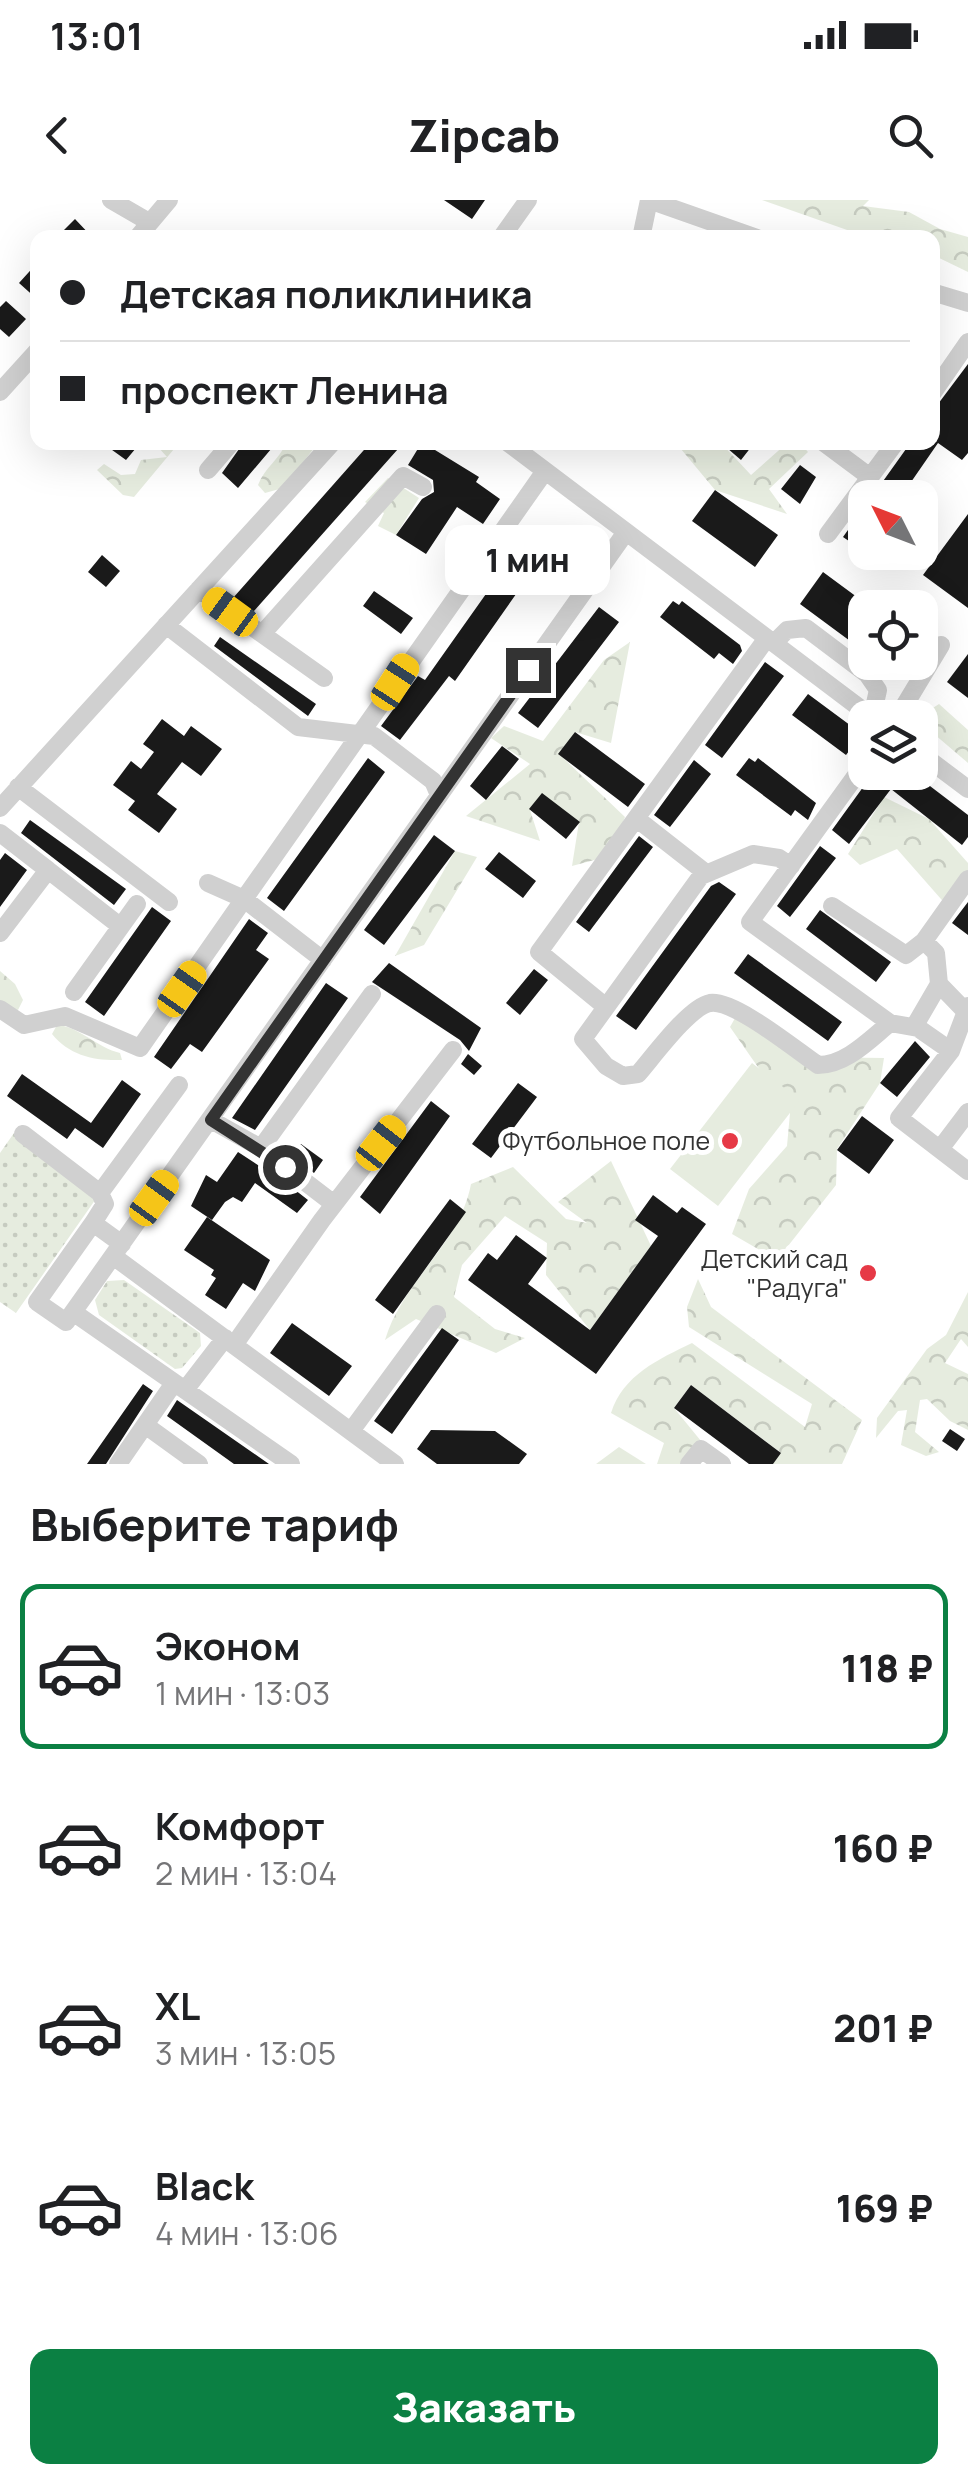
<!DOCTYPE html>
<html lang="ru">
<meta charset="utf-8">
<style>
body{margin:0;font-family:Manrope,sans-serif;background:#f2f2f2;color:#202124;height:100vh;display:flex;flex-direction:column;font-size:38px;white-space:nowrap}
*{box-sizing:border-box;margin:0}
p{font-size:32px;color:#757577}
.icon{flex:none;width:55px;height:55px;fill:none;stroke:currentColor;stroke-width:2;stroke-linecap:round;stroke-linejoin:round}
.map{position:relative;height:1264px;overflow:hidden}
.sheet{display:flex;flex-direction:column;background:#fff;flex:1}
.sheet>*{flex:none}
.top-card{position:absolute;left:30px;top:30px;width:910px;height:220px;border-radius:20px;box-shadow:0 10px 40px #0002;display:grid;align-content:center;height:220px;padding:0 30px;background:#fff}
.needle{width:65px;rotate:312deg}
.controls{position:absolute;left:848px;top:280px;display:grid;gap:20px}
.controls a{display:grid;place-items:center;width:90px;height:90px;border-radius:20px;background:#fff;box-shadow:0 10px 40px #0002;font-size:50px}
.end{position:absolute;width:45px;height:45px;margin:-22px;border:12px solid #333;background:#fff;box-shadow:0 0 0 5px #fff}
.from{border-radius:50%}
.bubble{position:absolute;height:70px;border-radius:20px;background:#fff;box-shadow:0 10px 40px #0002;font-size:32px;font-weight:800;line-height:70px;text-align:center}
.car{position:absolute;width:30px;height:60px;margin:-30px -15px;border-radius:12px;box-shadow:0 0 8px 2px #0007;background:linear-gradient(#f5c518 24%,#345 0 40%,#f5c518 0 76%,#345 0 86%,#f5c518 0)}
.top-card b{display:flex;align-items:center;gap:35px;height:95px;font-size:38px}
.top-card b+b{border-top:2px solid #e0e0e0}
.top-card i{width:25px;height:25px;background:#202124}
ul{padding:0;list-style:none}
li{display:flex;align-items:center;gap:30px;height:165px;margin:0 20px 15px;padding:0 10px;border:5px solid transparent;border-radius:20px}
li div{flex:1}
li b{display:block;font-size:38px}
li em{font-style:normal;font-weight:800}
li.selected{border-color:#0b8043}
li>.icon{width:90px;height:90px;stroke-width:1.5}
h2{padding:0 30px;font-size:45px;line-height:120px}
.primary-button{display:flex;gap:20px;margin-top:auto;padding:20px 30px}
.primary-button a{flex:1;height:115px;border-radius:20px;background:#0b8043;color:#fff;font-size:40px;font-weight:800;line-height:115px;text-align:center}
.status{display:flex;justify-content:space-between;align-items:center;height:70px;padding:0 50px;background:#fff;direction:ltr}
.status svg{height:28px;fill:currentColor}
header{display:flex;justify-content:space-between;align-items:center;height:130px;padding:0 30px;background:#fff;font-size:45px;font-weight:800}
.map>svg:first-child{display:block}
.green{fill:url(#green-dots)}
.forest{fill:url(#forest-crowns)}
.pitch{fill:#e6ecdf}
.building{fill:#1a1a1a}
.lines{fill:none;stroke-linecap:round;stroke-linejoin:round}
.minor{stroke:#d0d0d0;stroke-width:18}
.route{stroke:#333;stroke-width:12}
.poi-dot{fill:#e63946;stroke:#fff;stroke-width:4}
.labels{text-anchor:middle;stroke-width:10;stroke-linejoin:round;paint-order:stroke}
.poi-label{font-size:25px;fill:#333;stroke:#fff;text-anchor:end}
</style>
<div class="status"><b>13:01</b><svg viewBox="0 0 49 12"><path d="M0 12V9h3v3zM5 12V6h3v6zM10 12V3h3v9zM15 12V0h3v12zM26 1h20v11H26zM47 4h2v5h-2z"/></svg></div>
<header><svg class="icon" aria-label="back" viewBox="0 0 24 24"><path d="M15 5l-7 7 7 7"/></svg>Zipcab<svg class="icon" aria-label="search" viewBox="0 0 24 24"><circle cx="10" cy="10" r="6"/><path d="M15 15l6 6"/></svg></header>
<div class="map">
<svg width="968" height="1264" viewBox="0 0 968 1264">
<defs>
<pattern id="green-dots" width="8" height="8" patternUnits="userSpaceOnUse" patternTransform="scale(2.5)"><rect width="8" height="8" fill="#e6ecdf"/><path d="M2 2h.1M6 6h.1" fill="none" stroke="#c6cbc0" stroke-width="1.8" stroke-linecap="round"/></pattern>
<pattern id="forest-crowns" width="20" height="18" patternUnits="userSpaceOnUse" patternTransform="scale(2.5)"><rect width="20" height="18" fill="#e6ecdf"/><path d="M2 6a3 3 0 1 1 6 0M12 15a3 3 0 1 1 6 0" fill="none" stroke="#c6cbc0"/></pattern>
</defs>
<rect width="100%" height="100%" fill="#fff"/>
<path class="green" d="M 14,933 L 100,993 L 16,1113 L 0,1102 L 0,953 Z
M 124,1080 L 200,1133 L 201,1146 L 182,1168 L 175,1169 L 99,1115 L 95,1100 L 107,1081 Z"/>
<path class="forest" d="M 762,0 L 869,0 L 863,6 L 909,12 L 940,29 L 968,37 L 968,72 L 933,55 L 932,38 L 867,37 Z
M 161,242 L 179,243 L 134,297 L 123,295 L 97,270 L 104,264 L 121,275 L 135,274 L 141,260 L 167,257 L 158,247 Z
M 286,243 L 318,243 L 283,288 L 265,293 L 258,285 C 265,267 279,260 286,243 Z
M 676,243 L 721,243 L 751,275 L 787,243 L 800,243 L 808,252 L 769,289 L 787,314 L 715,290 Z
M 388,278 L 419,298 L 396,335 L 378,326 L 384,313 L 365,302 Z
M 630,442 L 611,543 L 575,532 L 559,554 L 625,617 L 609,656 L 572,666 L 579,622 L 530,610 L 540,641 L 466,616 L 530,564 L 491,538 L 504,526 L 543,541 L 604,460 Z
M 939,504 L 968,530 L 968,563 L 920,522 L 919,517 Z
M 884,597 L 929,619 L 968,663 L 968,679 L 948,707 L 897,649 L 860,665 L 848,654 Z
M 455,651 L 477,657 L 424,745 L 395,756 Z
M 0,771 L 15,784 L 23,800 L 18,810 L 0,807 Z
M 743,804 L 806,857 L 884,858 L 880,883 L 837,949 L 836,985 L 777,1060 L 732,1034 L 749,989 L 787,946 L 790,913 L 730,827 Z
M 57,825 C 78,826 98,848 120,853 L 122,860 C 95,861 70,856 52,834 Z
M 611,961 L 651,1046 L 590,1130 L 546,1075 L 547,1043 L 505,1016 L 462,1065 L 454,1097 L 495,1129 L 525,1138 L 496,1153 L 416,1119 L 385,1140 C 402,1082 460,1044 471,984 L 513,967 L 566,1019 L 587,1023 L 558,1002 Z
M 698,1079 L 711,1107 L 862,1220 L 842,1264 L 773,1264 L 780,1252 L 691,1185 L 674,1208 L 701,1241 L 689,1264 L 657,1264 L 664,1243 L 611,1213 C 623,1175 659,1159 692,1143 L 805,1227 L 812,1204 L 689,1127 L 687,1107 Z
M 968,1092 L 968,1147 L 961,1139 L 945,1163 L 968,1174 L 968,1230 L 950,1221 L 927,1199 L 920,1200 L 915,1232 L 939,1252 L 926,1256 L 901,1245 L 907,1210 L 898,1211 L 876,1238 L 877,1218 L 927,1149 L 946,1135 Z
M 619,1247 L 646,1264 L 596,1264 Z"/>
<path class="pitch" d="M 752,863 L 800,900 L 718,1006 L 670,969 Z"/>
<path class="building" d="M 444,0 L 485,0 L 472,19 Z
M 75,19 L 93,38 L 56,38 Z
M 38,62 L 38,100 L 19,83 Z
M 6,101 L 26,119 L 9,137 L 0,129 L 0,107 Z
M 968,164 L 968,253 L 962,260 L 938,243 L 900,298 L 871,298 L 911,242 L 937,242 L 932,239 L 932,212 Z
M 101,242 L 141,242 L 126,260 Z
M 244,242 L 277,242 L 238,288 L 222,273 Z
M 371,242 L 391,242 L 398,249 L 253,412 L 233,398 Z
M 422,242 L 479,277 L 476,282 L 500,299 L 483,324 L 457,307 L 426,354 L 396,335 L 422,299 L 434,292 L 433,280 L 408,265 Z
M 720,242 L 755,242 L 741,260 Z
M 800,265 L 816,277 L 800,304 L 781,289 Z
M 715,290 L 778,335 L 755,367 L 692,321 Z
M 865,306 L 865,352 L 843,337 Z
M 968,314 L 968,408 L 923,375 Z
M 532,329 L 552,343 L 455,481 L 449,476 L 400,540 L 381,526 L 418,476 L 425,480 Z
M 102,355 L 120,371 L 106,387 L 88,372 Z
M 823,372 L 865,403 L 865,452 L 800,404 Z
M 374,391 L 413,418 L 401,434 L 363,406 Z
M 673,401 L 679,405 L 682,401 L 740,445 L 742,451 L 733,464 L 719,453 L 714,459 L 660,417 Z
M 599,407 L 619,422 L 538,528 L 518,513 Z
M 220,437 L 316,504 L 308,516 L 214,446 Z
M 968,454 L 968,498 L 947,482 Z
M 765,462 L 784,476 L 722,558 L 705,545 Z
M 808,494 L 862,534 L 846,555 L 792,515 Z
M 162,519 L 184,536 L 191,526 L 222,549 L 201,576 L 182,562 L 157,594 L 177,609 L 159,633 L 128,610 L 135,601 L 113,585 L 131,561 L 141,569 L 154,552 L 143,544 Z
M 575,532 L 645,584 L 628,607 L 558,554 Z
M 502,546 L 519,559 L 486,600 L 470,586 Z
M 368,558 L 385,572 L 284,711 L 267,698 Z
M 749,558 L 755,562 L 758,558 L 816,603 L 808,620 L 795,610 L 791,616 L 736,575 Z
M 694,560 L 711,574 L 670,627 L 654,615 Z
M 874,572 L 904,572 L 923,587 L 926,583 L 968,615 L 968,637 L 962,645 L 891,589 L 849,644 L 832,630 Z
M 542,593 L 580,622 L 566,639 L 529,609 Z
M 30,620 L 126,689 L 114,705 L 21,633 Z
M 434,635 L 455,651 L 384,745 L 364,730 Z
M 639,636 L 653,647 L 589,732 L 576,722 Z
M 820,646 L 836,658 L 790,717 L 777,706 Z
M 499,652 L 536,681 L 523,698 L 485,669 Z
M 5,653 L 27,670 L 0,707 L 0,660 Z
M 719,682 L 736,694 L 636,830 L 616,816 L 711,686 Z
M 968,702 L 968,735 L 952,723 Z
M 152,707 L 171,721 L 104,816 L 85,802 Z
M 820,710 L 891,762 L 876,782 L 806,729 Z
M 249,719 L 268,733 L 256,750 L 269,759 L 202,852 L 190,844 L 171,869 L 154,857 Z
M 748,754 L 842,822 L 828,841 L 734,773 Z
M 389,763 L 481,828 L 469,851 L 460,840 L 372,782 Z
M 534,769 L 548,780 L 520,815 L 506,803 Z
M 326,783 L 348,798 L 255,930 L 232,918 Z
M 915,841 L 930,857 L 897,897 L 880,883 Z
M 468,854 L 482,866 L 474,875 L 461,864 Z
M 22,874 L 91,923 L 122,880 L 141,894 L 103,948 L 75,928 L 67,939 L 7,896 Z
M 518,883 L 537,897 L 491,958 L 472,944 Z
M 431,901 L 450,916 L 380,1014 L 360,997 Z
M 862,916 L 894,940 L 869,974 L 837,950 Z
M 301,944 L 323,960 L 314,973 L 292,956 Z
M 238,952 L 290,986 L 308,1000 L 297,1013 L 255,983 L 242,1002 L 233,997 L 225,1002 L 212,1020 L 191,1006 L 206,975 L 217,982 Z
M 653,995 L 677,1013 L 682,1007 L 706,1024 L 596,1174 L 468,1080 L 488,1053 L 497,1060 L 516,1035 L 547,1058 L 528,1084 L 590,1130 L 658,1036 L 635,1020 Z
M 450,999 L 466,1012 L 393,1114 L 375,1100 Z
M 207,1017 L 270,1060 L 255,1091 L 243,1083 L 226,1109 L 205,1095 L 216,1078 L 211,1075 L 214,1070 L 184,1050 Z
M 292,1123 L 352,1166 L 329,1196 L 270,1153 Z
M 442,1128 L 459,1140 L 392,1234 L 374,1221 Z
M 143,1184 L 153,1191 L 106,1264 L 87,1264 Z
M 691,1185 L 781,1253 L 773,1264 L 749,1264 L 674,1208 Z
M 177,1200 L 269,1264 L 234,1264 L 167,1216 Z
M 950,1229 L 965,1239 L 957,1251 L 942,1241 Z
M 431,1230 L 495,1231 L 527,1254 L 519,1264 L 437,1264 L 417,1249 Z"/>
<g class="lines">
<path class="minor" d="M 111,0 L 149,22
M 649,0 L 757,38
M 137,38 L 169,0
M 501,38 L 528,0
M 641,38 L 649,0
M 932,92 L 968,103
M 0,192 L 38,150
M 932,194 L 968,142
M 507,242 L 873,518
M 823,242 L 870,277
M 208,270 L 232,242
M 828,334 L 896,242
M 199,389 L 262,434 L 403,276 L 423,287
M 166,425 L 298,527 L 374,536 L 433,581 L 439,595
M 262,434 L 324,478
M 774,443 L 787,430 L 806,428 L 867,474 L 878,490 L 872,517
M 897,518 L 941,445
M 920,553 L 968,589
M 865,563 L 750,722 L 890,823
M 18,587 L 169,702
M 0,608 L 333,242
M 637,619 L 706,673
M 0,633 L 48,670 L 0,733
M 791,666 L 779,658 L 753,654 L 701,676 L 583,839 L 606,866 L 623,876 L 638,874 C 653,857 689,807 710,803 C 734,799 797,851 818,865 C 846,865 869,840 890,823 L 918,828 L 951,851
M 48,670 L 120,726
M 832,706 L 906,755 L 924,741 L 968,679
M 924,741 L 936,753 L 939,784 L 967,813
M 323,760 L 244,699 L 545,271
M 74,792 L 137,704
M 968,806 L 951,851 L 899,918 L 968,971
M 606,807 L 539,752 L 767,438
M 0,809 L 24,825 L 65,816 L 140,848 L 244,699 L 208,683
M 914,827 L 939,784
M 211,920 L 261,948 L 334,1004
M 23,934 L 100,993 L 105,1004 L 93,1023
M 261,948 L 372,794
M 940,949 L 968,912
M 100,993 L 179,885
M 122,1044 L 93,1023 L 37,1102 L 66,1122 L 626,332
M 113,1056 L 395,1264
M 73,1112 L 291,1264
M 234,1145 L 322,1020 L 453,850
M 185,1190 L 225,1138
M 145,1225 L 199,1264
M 351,1231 L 437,1114
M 118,1264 L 174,1183
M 689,1264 L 701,1249 L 722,1264"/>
</g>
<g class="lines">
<path class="route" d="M 285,967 L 211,920 L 528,470"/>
</g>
<g class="poi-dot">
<circle cx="730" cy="941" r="10"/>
<circle cx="868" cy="1073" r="10"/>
</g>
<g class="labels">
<g class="poi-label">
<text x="710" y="950">Футбольное поле</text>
<text x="848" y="1068">Детский сад<tspan x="848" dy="29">"Радуга"</tspan></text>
</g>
</g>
</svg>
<div class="controls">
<a><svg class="needle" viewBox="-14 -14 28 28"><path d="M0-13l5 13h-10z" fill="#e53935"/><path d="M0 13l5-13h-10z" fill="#757577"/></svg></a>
<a><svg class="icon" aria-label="locate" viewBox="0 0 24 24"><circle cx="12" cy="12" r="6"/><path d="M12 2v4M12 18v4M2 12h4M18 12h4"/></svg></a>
<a><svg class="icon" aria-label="layers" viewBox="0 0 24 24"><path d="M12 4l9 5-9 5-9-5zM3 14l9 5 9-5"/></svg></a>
</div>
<i class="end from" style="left:285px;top:967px"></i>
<i class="end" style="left:528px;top:470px"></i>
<div class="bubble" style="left:445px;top:325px;width:165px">1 мин</div>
<i class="car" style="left:230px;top:412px;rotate:306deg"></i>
<i class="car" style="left:395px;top:482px;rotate:33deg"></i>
<i class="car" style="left:182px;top:789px;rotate:35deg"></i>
<i class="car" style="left:381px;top:943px;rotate:38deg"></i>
<i class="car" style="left:154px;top:998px;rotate:36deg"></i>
<div class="top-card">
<b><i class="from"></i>Детская поликлиника</b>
<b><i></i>проспект Ленина</b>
</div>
</div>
<section class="sheet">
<h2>Выберите тариф</h2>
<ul>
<li class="selected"><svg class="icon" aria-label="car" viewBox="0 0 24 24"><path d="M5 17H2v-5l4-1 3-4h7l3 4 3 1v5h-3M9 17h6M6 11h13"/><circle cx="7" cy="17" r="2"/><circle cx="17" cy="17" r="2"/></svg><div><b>Эконом</b><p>1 мин · 13:03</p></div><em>118 ₽</em></li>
<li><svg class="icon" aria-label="car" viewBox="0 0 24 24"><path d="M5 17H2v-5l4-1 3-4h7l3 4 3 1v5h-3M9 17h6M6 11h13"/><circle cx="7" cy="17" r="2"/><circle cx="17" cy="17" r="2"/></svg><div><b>Комфорт</b><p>2 мин · 13:04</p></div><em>160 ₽</em></li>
<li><svg class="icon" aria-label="car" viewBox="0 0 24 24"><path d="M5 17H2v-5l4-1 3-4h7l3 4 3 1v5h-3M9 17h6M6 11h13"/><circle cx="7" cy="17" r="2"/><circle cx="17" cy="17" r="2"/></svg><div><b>XL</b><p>3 мин · 13:05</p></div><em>201 ₽</em></li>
<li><svg class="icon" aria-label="car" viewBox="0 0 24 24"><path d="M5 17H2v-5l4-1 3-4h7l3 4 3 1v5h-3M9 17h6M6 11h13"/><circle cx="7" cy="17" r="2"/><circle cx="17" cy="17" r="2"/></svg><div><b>Black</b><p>4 мин · 13:06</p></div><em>169 ₽</em></li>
</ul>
<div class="primary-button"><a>Заказать</a></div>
</section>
